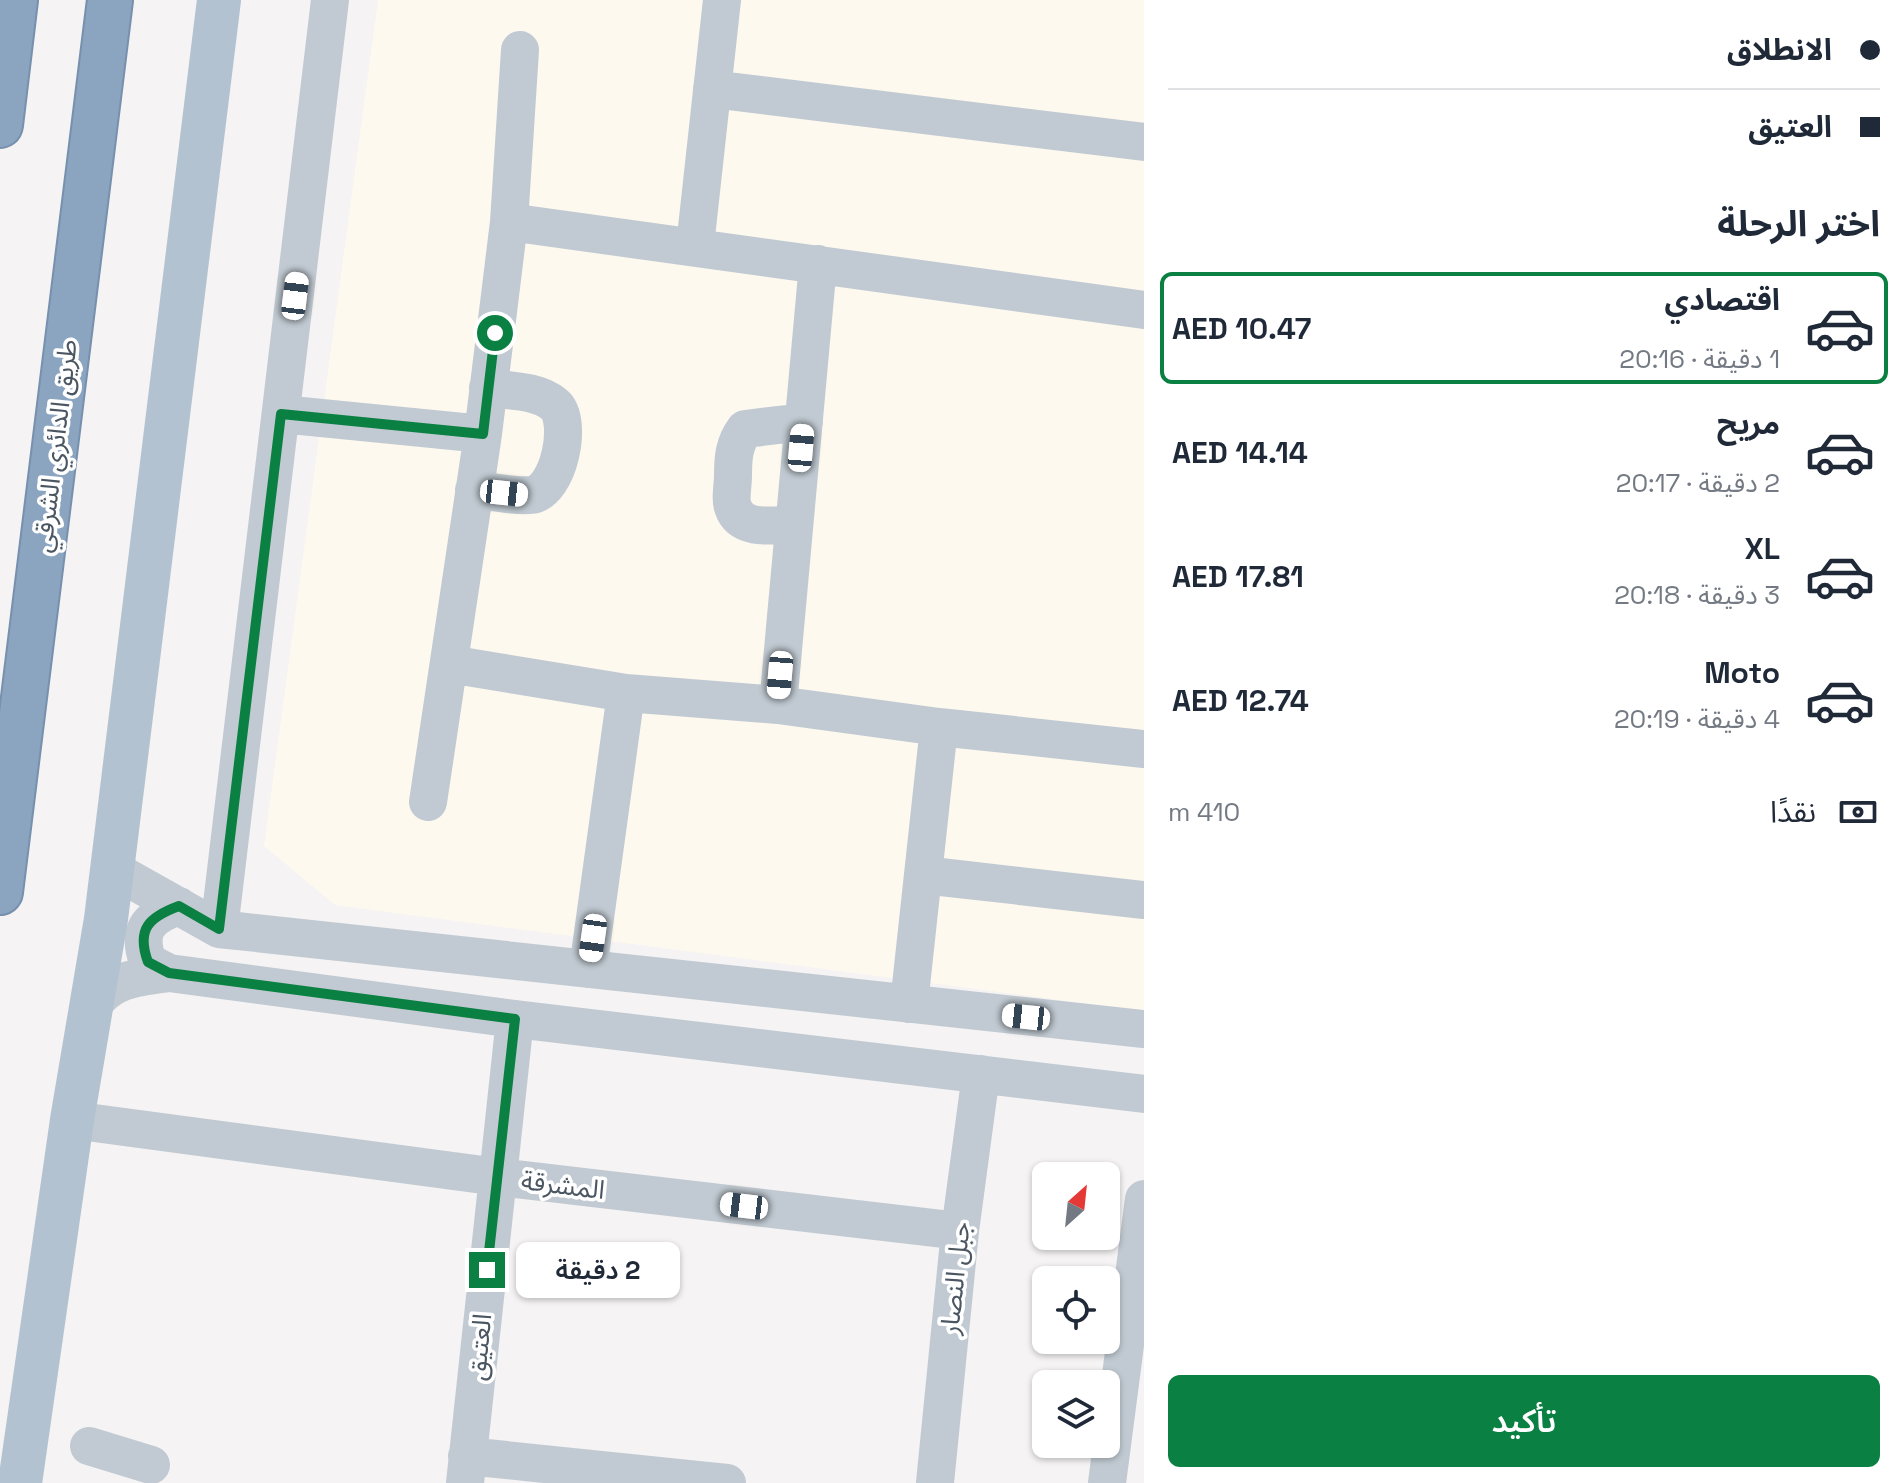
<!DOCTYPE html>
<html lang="ar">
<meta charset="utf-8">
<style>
body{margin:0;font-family:"Space Grotesk","Noto Sans Arabic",sans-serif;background:#f2f2f3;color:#1f2937;direction:rtl;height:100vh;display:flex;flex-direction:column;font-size:30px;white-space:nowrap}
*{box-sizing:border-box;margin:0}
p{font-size:26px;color:#747a83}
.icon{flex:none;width:44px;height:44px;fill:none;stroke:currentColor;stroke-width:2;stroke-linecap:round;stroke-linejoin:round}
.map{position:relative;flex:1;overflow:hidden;direction:ltr}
.side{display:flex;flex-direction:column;background:#fff;width:760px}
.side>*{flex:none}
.banner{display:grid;align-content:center;height:176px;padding:0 24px;background:#fff}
.needle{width:52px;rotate:27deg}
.controls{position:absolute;left:1032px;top:1162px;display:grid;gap:16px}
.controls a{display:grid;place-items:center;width:88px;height:88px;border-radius:12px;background:#fff;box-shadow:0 2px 6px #0004;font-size:40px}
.end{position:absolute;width:36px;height:36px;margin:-18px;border:10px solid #0b8043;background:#fff;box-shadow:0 0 0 4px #fff}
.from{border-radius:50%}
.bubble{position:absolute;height:56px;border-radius:12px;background:#fff;box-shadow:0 2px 6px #0004;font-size:26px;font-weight:600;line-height:56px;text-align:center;direction:rtl}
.car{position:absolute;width:24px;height:48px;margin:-24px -12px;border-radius:10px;box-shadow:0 0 6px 2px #0007;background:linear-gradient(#fff 24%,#345 0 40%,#fff 0 76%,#345 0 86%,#fff 0)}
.banner b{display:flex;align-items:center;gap:28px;height:76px;font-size:30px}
.banner b+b{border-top:2px solid #e0e1e3}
.banner i{width:20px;height:20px;background:#1f2937}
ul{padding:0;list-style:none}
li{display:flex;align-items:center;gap:24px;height:112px;margin:0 16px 12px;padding:0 8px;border:4px solid transparent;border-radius:12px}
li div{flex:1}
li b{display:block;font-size:30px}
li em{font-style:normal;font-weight:600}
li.on{border-color:#0b8043}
li>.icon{width:72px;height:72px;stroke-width:1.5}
h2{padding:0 24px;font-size:36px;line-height:96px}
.pay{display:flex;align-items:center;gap:20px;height:88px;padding:0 24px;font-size:30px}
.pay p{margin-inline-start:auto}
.cta{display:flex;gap:16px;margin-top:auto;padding:16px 24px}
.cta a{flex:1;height:92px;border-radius:12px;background:#0b8043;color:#fff;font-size:32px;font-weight:600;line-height:92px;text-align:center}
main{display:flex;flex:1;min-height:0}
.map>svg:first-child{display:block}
.commercial{fill:#fdf9ef}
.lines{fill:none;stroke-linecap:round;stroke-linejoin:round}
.highway-casing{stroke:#7690ad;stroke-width:48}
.minor{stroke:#c1cad2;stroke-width:38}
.major{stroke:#b3c2d1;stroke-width:44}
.highway{stroke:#8ba5c1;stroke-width:44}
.route{stroke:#0b8043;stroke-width:10}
.labels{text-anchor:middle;stroke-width:7;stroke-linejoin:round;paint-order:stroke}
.street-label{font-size:26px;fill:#4a5661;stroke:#fff}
</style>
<main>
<section class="side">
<div class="banner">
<b><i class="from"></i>الانطلاق</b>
<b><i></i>العتيق</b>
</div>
<h2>اختر الرحلة</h2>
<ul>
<li class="on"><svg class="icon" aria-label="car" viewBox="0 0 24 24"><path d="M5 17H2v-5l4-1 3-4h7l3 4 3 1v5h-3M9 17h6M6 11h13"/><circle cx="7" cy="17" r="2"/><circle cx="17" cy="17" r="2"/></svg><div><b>اقتصادي</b><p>1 دقيقة · 20:16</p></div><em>AED 10.47</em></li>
<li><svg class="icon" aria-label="car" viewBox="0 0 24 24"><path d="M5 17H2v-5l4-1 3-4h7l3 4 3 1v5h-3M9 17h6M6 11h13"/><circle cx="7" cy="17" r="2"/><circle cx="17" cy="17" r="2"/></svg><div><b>مريح</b><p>2 دقيقة · 20:17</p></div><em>AED 14.14</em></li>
<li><svg class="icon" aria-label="car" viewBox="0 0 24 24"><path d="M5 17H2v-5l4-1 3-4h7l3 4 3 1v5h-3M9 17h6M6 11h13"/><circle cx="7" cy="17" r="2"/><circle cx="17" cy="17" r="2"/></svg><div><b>XL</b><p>3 دقيقة · 20:18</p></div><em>AED 17.81</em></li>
<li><svg class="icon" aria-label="car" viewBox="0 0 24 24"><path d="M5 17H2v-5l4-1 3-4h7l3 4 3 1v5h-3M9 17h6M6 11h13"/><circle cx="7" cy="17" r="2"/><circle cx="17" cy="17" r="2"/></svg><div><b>Moto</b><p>4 دقيقة · 20:19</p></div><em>AED 12.74</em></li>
</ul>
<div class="pay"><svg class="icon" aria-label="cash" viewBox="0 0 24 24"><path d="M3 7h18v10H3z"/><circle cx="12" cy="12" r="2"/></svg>نقدًا<p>410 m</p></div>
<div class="cta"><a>تأكيد</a></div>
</section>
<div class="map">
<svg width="1144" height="1483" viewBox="0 0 1144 1483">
<rect width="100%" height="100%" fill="#f5f3f3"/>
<path class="commercial" d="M 378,0 L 1144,0 L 1144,1011 L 335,905 L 264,846 Z"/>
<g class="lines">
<defs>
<path id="highway" d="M 0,125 L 15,0
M 0,892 L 110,0"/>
</defs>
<use href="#highway" class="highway-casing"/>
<path class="minor" d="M 712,89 L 1144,142
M 509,222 L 1144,310
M 695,246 L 722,0
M 281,414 L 483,434
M 474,490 C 492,491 514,497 531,495 C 559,492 573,421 555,405 C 538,390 509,391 488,388
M 794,524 C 775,525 741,532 733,507 C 730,499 733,485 733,476 C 733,457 734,444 745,429 L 804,422
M 449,664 L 626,693 L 778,705 L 939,727 L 1144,749
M 778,705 L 818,264
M 428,802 L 483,434 L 509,222 L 520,50
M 112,869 L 219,929 L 1144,1029
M 923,875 L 1144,900
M 219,929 L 330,0
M 588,969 L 626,693
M 169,973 L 148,962 C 136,929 149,917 179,906
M 909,1004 L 939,727
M 91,1008 C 110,979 137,977 169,973 L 515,1019 L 1144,1094
M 72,1120 L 498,1177 L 960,1231
M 89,1446 L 151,1465
M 467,1456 L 727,1483
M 465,1483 L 515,1019
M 935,1483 L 960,1231 L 981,1074
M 1107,1483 L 1144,1199"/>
<path class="major" d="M 20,1483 L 72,1120 L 106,919 L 219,0"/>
<use href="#highway" class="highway"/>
</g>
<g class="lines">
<path class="route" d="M 487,1270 L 515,1019 L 169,973 L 148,962 C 136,929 149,917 179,906 L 219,929 L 281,414 L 483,434 L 495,333"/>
</g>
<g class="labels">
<g class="street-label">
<text transform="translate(55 446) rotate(-83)" y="9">طريق الدائري الشرقي</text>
<text transform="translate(563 1185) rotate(7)" y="9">المشرقة</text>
<text transform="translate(955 1278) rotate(-84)" y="9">جبل النصار</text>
<text transform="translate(479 1347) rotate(-84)" y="9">العتيق</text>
</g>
</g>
</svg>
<div class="controls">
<a><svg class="needle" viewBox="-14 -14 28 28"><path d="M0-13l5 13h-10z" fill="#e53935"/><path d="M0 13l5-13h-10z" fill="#747a83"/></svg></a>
<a><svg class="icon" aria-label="locate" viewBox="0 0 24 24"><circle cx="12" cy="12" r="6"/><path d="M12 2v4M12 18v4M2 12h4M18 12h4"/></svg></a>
<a><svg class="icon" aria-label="layers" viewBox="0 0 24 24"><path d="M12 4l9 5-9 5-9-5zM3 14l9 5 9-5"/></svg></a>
</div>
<i class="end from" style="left:495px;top:333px"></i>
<i class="end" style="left:487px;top:1270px"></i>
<div class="bubble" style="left:516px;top:1242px;width:164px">2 دقيقة</div>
<i class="car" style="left:295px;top:296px;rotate:7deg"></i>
<i class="car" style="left:801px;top:448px;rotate:5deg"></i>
<i class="car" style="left:504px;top:493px;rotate:96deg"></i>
<i class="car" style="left:780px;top:675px;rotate:185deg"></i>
<i class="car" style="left:593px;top:938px;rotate:188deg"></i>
<i class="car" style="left:1026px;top:1017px;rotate:276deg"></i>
<i class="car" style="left:744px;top:1206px;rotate:277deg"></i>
</div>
</main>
